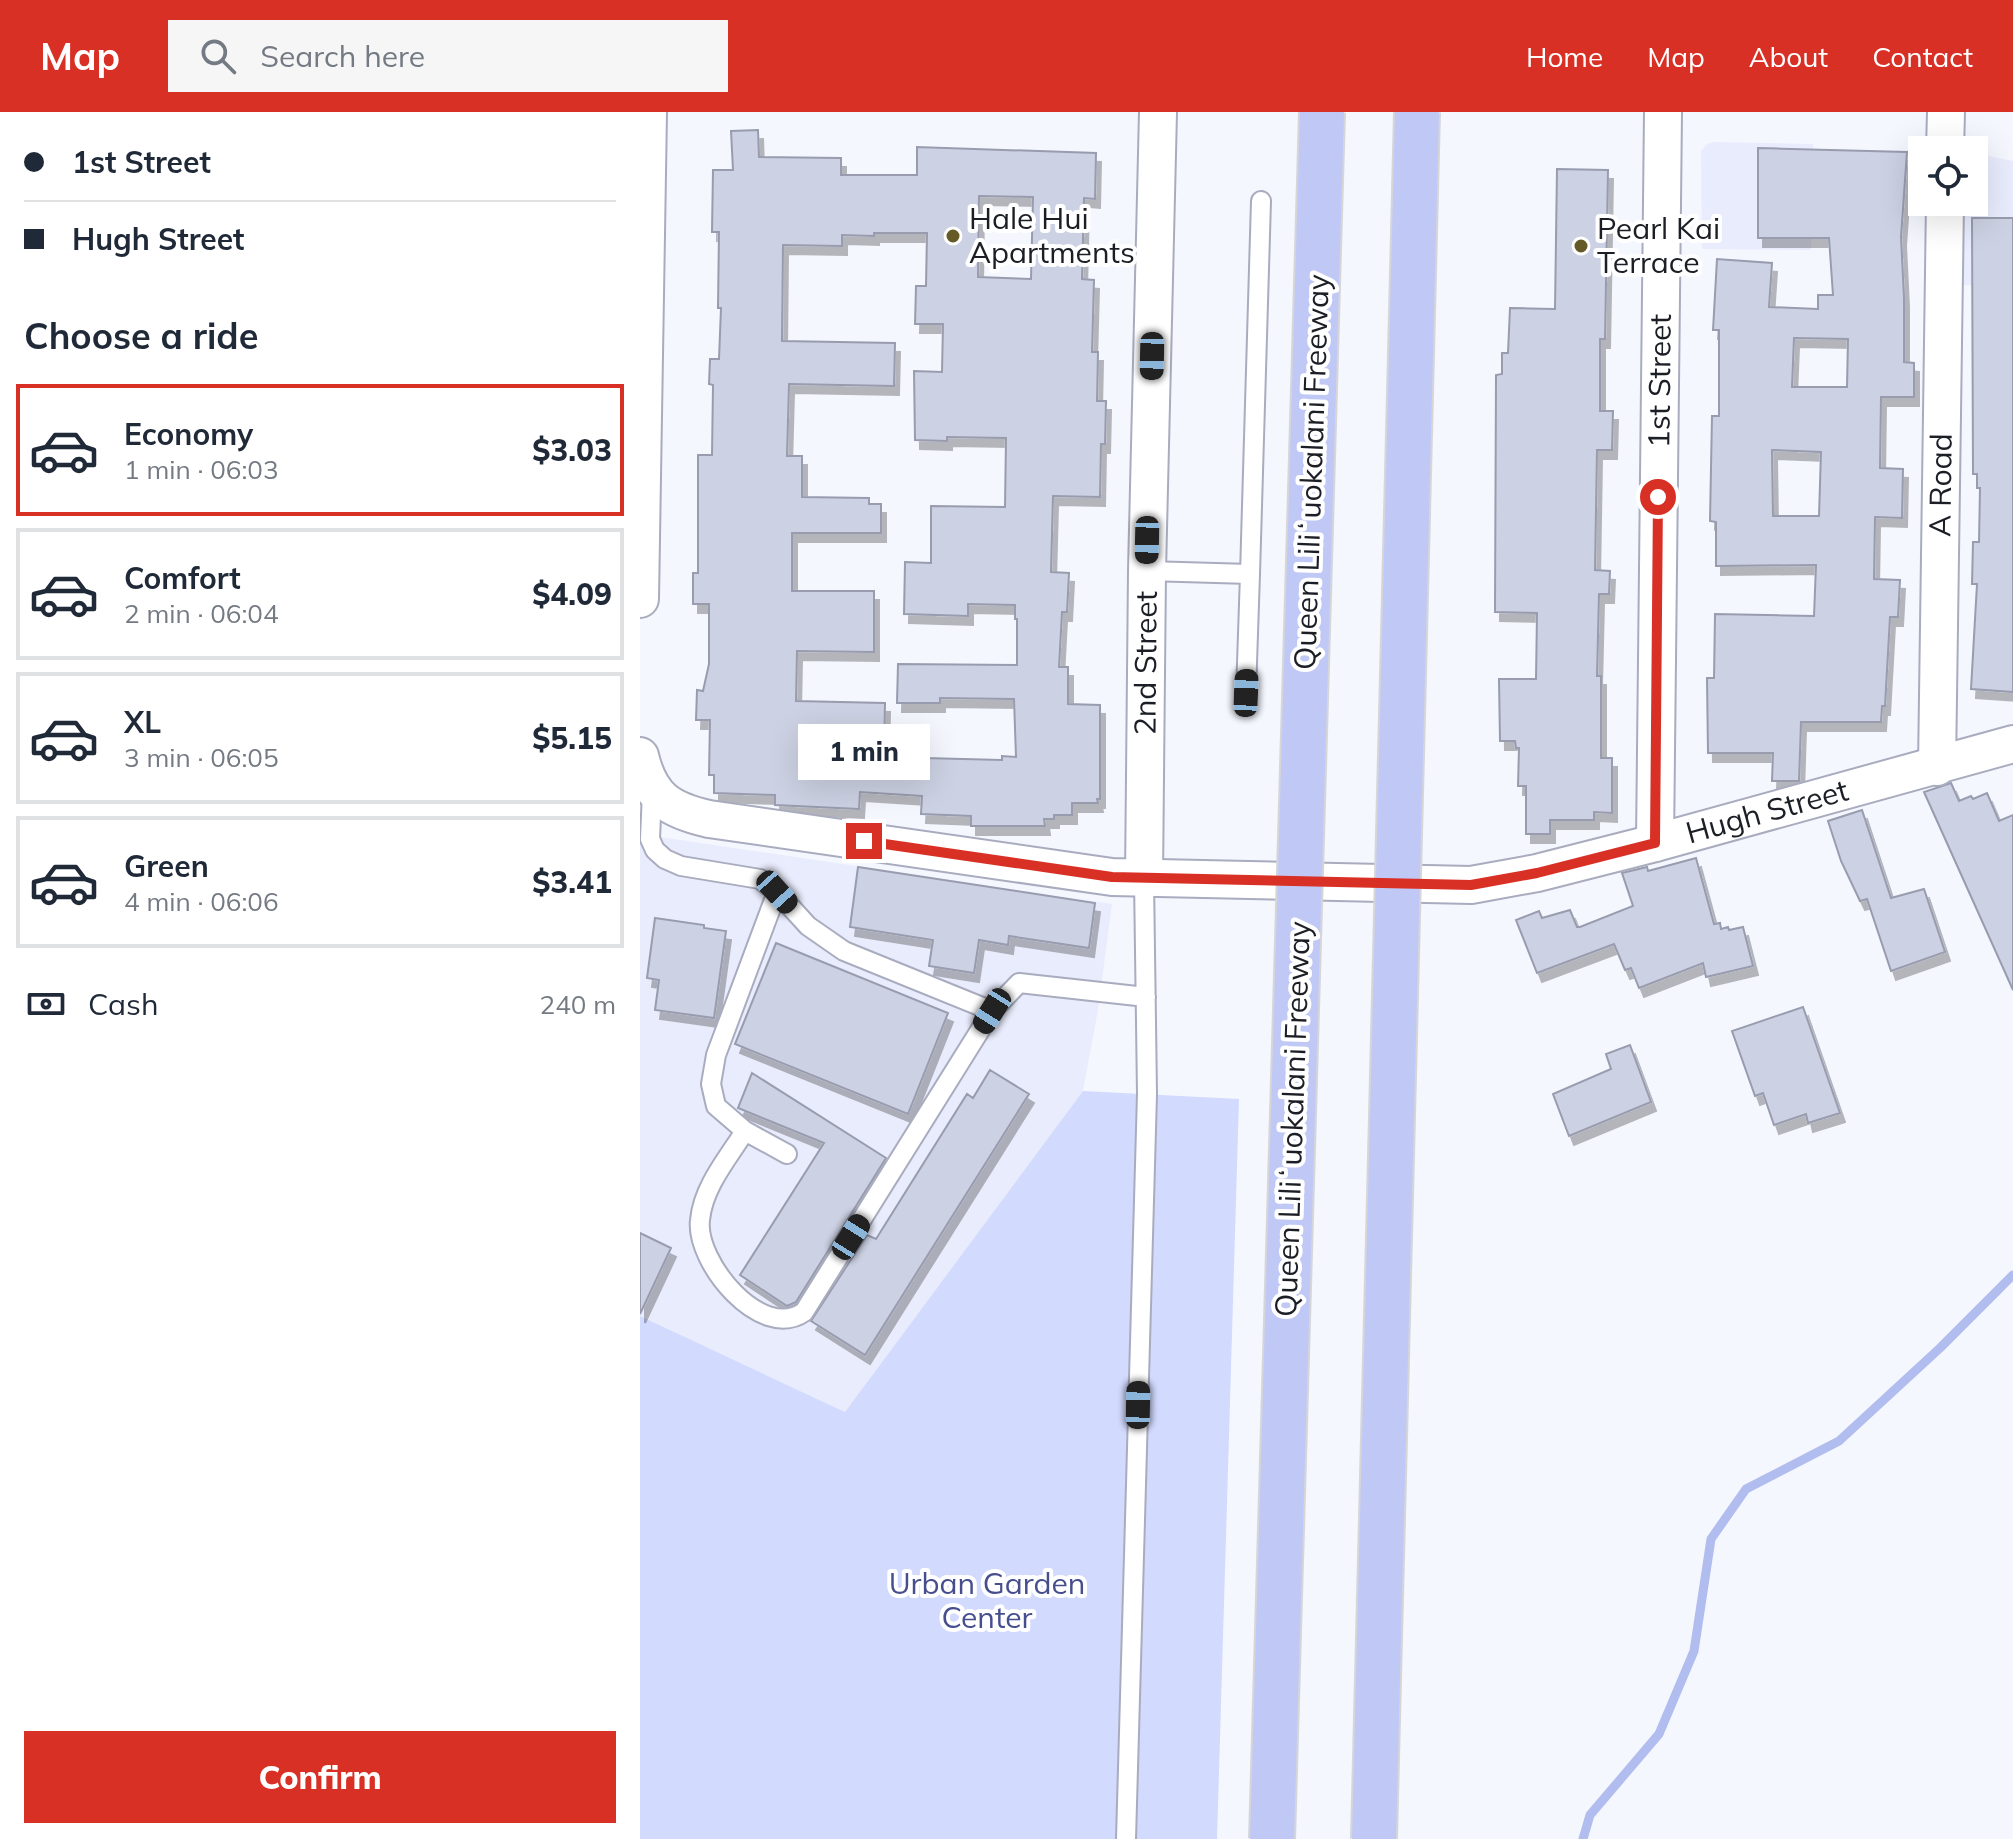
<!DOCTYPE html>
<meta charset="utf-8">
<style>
body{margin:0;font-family:Mulish,sans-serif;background:#f6f6f7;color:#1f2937;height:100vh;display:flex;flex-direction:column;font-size:30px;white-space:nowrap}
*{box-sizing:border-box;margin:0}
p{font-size:26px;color:#747a83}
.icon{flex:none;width:44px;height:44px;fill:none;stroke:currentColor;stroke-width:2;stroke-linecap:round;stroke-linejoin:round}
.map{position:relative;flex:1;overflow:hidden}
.details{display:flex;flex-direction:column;background:#fff;width:640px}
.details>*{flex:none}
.top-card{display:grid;align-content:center;height:176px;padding:0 24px;background:#fff}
.fabs{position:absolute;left:1268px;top:24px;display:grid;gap:16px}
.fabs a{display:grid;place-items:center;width:80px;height:80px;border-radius:0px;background:#fff;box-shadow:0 8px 32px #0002;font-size:40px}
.end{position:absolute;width:36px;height:36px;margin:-18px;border:10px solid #d93025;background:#fff;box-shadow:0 0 0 4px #fff}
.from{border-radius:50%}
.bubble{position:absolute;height:56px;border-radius:0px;background:#fff;box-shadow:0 8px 32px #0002;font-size:26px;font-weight:800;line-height:56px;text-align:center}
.car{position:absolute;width:24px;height:48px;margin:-24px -12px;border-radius:10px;box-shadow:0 0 6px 2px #0007;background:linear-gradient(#222 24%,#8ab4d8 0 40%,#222 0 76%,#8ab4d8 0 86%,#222 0)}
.top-card b{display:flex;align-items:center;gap:28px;height:76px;font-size:30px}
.top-card b+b{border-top:2px solid #e0e1e3}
.top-card i{width:20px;height:20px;background:#1f2937}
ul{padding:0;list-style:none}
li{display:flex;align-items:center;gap:24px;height:132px;margin:0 16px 12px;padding:0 8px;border:4px solid #e0e1e3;border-radius:0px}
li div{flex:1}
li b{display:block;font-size:30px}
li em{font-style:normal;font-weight:800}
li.active{border-color:#d93025}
li>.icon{width:72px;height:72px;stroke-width:1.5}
h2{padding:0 24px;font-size:36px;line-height:96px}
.pay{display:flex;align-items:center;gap:20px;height:88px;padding:0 24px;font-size:30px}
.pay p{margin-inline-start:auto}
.primary-button{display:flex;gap:16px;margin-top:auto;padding:16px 24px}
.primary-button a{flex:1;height:92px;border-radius:0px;background:#d93025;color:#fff;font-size:32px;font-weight:800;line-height:92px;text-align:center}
header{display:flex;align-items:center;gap:48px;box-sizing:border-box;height:112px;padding:0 40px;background:#d93025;color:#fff}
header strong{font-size:38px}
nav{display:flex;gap:44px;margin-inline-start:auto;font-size:28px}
.search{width:560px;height:72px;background:#f6f6f7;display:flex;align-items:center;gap:20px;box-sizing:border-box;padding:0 28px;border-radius:0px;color:#747a83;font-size:30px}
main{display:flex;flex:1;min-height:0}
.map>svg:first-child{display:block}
.built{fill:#e9ecfc}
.green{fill:#d2dafe}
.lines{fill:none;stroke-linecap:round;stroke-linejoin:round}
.stream{stroke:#b1bcef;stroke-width:9}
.building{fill:#ccd1e3;stroke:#989cae;stroke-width:2;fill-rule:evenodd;filter:url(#shadow)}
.service-casing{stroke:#a8acbe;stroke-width:22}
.minor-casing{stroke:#a8acbe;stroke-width:40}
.service{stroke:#fff;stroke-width:18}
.minor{stroke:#fff;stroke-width:36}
.motorway-bridge-casing{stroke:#d6d6d8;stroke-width:48;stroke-linecap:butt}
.motorway-bridge{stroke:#c0c9f6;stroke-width:44}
.route{stroke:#d93025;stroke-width:10}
.poi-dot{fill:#655926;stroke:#fff;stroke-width:3}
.labels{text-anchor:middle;stroke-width:8;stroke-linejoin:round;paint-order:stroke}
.poi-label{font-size:30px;fill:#1c1e25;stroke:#fff;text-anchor:start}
.street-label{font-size:30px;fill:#1c1e25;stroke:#fff}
.park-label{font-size:30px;fill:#464e8e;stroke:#fff}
</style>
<header>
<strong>Map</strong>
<div class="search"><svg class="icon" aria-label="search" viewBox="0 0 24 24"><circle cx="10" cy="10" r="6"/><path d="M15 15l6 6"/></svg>Search here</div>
<nav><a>Home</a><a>Map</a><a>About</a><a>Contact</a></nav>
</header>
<main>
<section class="details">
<div class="top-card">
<b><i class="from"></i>1st Street</b>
<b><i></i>Hugh Street</b>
</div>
<h2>Choose a ride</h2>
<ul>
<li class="active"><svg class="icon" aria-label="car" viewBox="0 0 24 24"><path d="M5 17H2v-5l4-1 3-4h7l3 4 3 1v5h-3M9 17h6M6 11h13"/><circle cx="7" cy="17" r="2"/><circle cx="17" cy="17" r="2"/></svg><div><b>Economy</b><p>1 min · 06:03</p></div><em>$3.03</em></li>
<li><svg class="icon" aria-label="car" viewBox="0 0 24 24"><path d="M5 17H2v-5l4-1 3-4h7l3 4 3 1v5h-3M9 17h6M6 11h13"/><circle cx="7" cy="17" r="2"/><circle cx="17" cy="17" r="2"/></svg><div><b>Comfort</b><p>2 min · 06:04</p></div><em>$4.09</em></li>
<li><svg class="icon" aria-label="car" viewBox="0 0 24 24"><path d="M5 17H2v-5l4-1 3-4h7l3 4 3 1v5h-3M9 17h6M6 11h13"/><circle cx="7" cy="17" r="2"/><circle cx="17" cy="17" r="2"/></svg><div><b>XL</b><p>3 min · 06:05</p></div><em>$5.15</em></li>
<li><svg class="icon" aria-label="car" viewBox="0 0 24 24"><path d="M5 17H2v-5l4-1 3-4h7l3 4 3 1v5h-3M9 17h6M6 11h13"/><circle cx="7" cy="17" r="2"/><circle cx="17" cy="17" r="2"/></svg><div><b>Green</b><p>4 min · 06:06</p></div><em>$3.41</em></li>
</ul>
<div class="pay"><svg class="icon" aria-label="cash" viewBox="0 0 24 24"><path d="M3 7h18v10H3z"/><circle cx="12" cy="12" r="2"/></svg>Cash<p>240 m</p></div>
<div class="primary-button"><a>Confirm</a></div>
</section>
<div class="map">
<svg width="1373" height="1727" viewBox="0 0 1373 1727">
<defs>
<filter id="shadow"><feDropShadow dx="5" dy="9" stdDeviation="0" flood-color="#0004"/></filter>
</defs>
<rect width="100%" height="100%" fill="#f5f7ff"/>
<path class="built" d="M 1074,30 L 1173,32 L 1171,138 L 1062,137 L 1061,39 L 1067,32 Z
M 1334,41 L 1373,49 L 1373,174 L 1317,173 L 1318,90 L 1334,90 Z
M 0,722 L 472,792 L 458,898 L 443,979 L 205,1300 L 0,1204 Z"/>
<path class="green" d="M 443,979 L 599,987 L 577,1727 L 0,1727 L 0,1204 L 205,1300 Z"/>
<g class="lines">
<path class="stream" d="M 943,1727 L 950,1703 L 1019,1622 L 1054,1539 L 1071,1427 L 1106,1377 L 1199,1329 L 1300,1236 L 1373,1163"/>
</g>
<path class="building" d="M 118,18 L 119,45 L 201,46 L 201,63 L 277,63 L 277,35 L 456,41 L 455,87 L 444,86 L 442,167 L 454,168 L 452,240 L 458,240 L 457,289 L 466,289 L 465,332 L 461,332 L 460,385 L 413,384 L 411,460 L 429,461 L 427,500 L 422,500 L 419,555 L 428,555 L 428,592 L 460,593 L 460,687 L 457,687 L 458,691 L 432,691 L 432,703 L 414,703 L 414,707 L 404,707 L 405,714 L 331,714 L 331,704 L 281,702 L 282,684 L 220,680 L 219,697 L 135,693 L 135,683 L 74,681 L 74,663 L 69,663 L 70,608 L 56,608 L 57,578 L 63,579 L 69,552 L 69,492 L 53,492 L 53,461 L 58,461 L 58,343 L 72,343 L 73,273 L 69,272 L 70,247 L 79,247 L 81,196 L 78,196 L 79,120 L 72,120 L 73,58 L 93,58 L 91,19 ZM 339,84 L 393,85 L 391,167 L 338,165 ZM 234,121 L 287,121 L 286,174 L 276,174 L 275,212 L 303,212 L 302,260 L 274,259 L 275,328 L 307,329 L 307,325 L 366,326 L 365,395 L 291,394 L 291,451 L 265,450 L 264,502 L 328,504 L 328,492 L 375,493 L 375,507 L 377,507 L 377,553 L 258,552 L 257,591 L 300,591 L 300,586 L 374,587 L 376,645 L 362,644 L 362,648 L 284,646 L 284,639 L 244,637 L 245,591 L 156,589 L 157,539 L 234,540 L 234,479 L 152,479 L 152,421 L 241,421 L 241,392 L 229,392 L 229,386 L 162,385 L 162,344 L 147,344 L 149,272 L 254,274 L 255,231 L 142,229 L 143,133 L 202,134 L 202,123 L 234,124 Z
M 1118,36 L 1267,40 L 1261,125 L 1264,186 L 1264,250 L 1274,251 L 1274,285 L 1241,285 L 1240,356 L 1263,357 L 1262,406 L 1235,405 L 1234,467 L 1260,468 L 1258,505 L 1250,505 L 1245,594 L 1242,594 L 1241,610 L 1161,610 L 1159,669 L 1132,669 L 1133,641 L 1068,641 L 1067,566 L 1074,566 L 1075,502 L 1174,504 L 1176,453 L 1076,454 L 1076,410 L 1070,409 L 1072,304 L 1079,304 L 1079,218 L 1073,218 L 1077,147 L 1132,151 L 1129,195 L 1178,197 L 1178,183 L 1193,183 L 1189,126 L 1118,126 ZM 1154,226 L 1208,227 L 1207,275 L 1152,275 ZM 1132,338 L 1181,340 L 1179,404 L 1133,404 Z
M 917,57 L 968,58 L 965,227 L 960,227 L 960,299 L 973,299 L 972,338 L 957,338 L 955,458 L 970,459 L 969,482 L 959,482 L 957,564 L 961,564 L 961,646 L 972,646 L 972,701 L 954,700 L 954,708 L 910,708 L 910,722 L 886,722 L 886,674 L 878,674 L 879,636 L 876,636 L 875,629 L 860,629 L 859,567 L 896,567 L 897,501 L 855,500 L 856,263 L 862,262 L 862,241 L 868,241 L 870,196 L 915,197 Z
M 1332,106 L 1373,106 L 1373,580 L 1331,577 L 1337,472 L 1332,472 L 1333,430 L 1339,430 L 1340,376 L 1337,376 L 1337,362 L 1333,362 Z
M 1311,671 L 1319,689 L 1331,684 L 1333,687 L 1347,681 L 1359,709 L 1373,703 L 1373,878 L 1284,680 Z
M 1222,698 L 1251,786 L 1284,777 L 1305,840 L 1251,859 L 1227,787 L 1220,789 L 1201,749 L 1188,709 Z
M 1056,746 L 1074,812 L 1080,811 L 1081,817 L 1088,815 L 1089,818 L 1103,815 L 1113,854 L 1066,865 L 1063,851 L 999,876 L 991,856 L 985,858 L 974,832 L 897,861 L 876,808 L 899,799 L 902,806 L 930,798 L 937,815 L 940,815 L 993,794 L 982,761 L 1007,755 L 1008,759 Z
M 218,755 L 455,791 L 449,836 L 369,824 L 368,833 L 339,828 L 334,861 L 289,854 L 293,828 L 210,815 Z
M 15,806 L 64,813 L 64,816 L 86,819 L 74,906 L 15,898 L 19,868 L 7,866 Z
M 136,831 L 308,901 L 268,1002 L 95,932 Z
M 1163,895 L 1200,1001 L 1168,1011 L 1166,1002 L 1134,1013 L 1123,981 L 1115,984 L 1092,919 Z
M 990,933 L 1011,990 L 929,1024 L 913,982 L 971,957 L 966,942 Z
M 350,958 L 389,982 L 225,1243 L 171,1209 L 227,1123 L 236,1127 L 327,982 L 333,986 Z
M 112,961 L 246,1046 L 156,1190 L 147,1194 L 100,1163 L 184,1031 L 98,996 Z
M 0,1121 L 31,1136 L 0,1202 Z"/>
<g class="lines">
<defs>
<path id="service" d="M 507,459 L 610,462 L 621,89
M 606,581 L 610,462
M 12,679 L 10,727 L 15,738 L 25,747 L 41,754 L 120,767 L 137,780 L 168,814 L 204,839 L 352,899
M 137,780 L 76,943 L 71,972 L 76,994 L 105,1019 L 147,1042
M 105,1019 C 88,1046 63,1075 60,1108 C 55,1150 121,1230 164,1200 L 352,899 L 379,871 L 506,885
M 486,1727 L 507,982 L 504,767"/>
<g id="minor">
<path d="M 1305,38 L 1306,0"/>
<path d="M 0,487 L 8,0"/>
<path id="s1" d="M 0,644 C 10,686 29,698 69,707 L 472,765 L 831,773 L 897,761 L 1015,731 L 1373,632"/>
<path id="s2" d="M 1297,655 L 1305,90"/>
<path id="s3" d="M 1015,731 L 1023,0"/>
<path id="s4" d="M 504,767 L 507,459 L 518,0"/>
</g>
</defs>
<use href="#service" class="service-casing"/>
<use href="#minor" class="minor-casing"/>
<use href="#service" class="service"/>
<use href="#minor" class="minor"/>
<defs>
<path id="motorway-bridge" d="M 632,1727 L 682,0
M 734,1727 L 777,0"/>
</defs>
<use href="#motorway-bridge" class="motorway-bridge-casing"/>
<use href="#motorway-bridge" class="motorway-bridge"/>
</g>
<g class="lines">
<path class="route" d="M 224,729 L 472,765 L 831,773 L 897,761 L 1015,731 L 1018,385"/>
</g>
<g class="poi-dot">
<circle cx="313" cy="124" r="8"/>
<circle cx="941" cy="134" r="8"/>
</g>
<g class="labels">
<g class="poi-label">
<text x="329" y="117">Hale Hui<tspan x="329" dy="34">Apartments</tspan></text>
<text x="957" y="127">Pearl Kai<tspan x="957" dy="34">Terrace</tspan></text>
</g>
<g class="street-label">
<text dy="10" stroke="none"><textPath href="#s3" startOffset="462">1st Street</textPath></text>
<text transform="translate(672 360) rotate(-88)" y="10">Queen Liliʻuokalani Freeway</text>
<text dy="10" stroke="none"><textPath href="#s2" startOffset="282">A Road</textPath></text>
<text dy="10" stroke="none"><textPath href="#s4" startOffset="216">2nd Street</textPath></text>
<text dy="10" stroke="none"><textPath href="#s1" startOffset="1172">Hugh Street</textPath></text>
<text transform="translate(653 1007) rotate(-88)" y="10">Queen Liliʻuokalani Freeway</text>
</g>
<g class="park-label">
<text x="347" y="1482">Urban Garden<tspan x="347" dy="34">Center</tspan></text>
</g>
</g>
</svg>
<div class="fabs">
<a><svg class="icon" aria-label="locate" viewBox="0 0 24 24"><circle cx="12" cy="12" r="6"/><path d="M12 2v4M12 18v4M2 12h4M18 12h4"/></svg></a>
</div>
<i class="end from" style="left:1018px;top:385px"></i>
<i class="end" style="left:224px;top:729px"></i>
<div class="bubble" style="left:158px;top:612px;width:132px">1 min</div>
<i class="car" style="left:512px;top:244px;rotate:181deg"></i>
<i class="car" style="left:507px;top:428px;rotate:181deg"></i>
<i class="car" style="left:606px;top:581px;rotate:2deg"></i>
<i class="car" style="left:137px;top:780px;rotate:138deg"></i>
<i class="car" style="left:352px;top:899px;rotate:212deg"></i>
<i class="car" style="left:211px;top:1125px;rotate:32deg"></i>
<i class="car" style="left:498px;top:1293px;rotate:1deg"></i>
</div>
</main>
